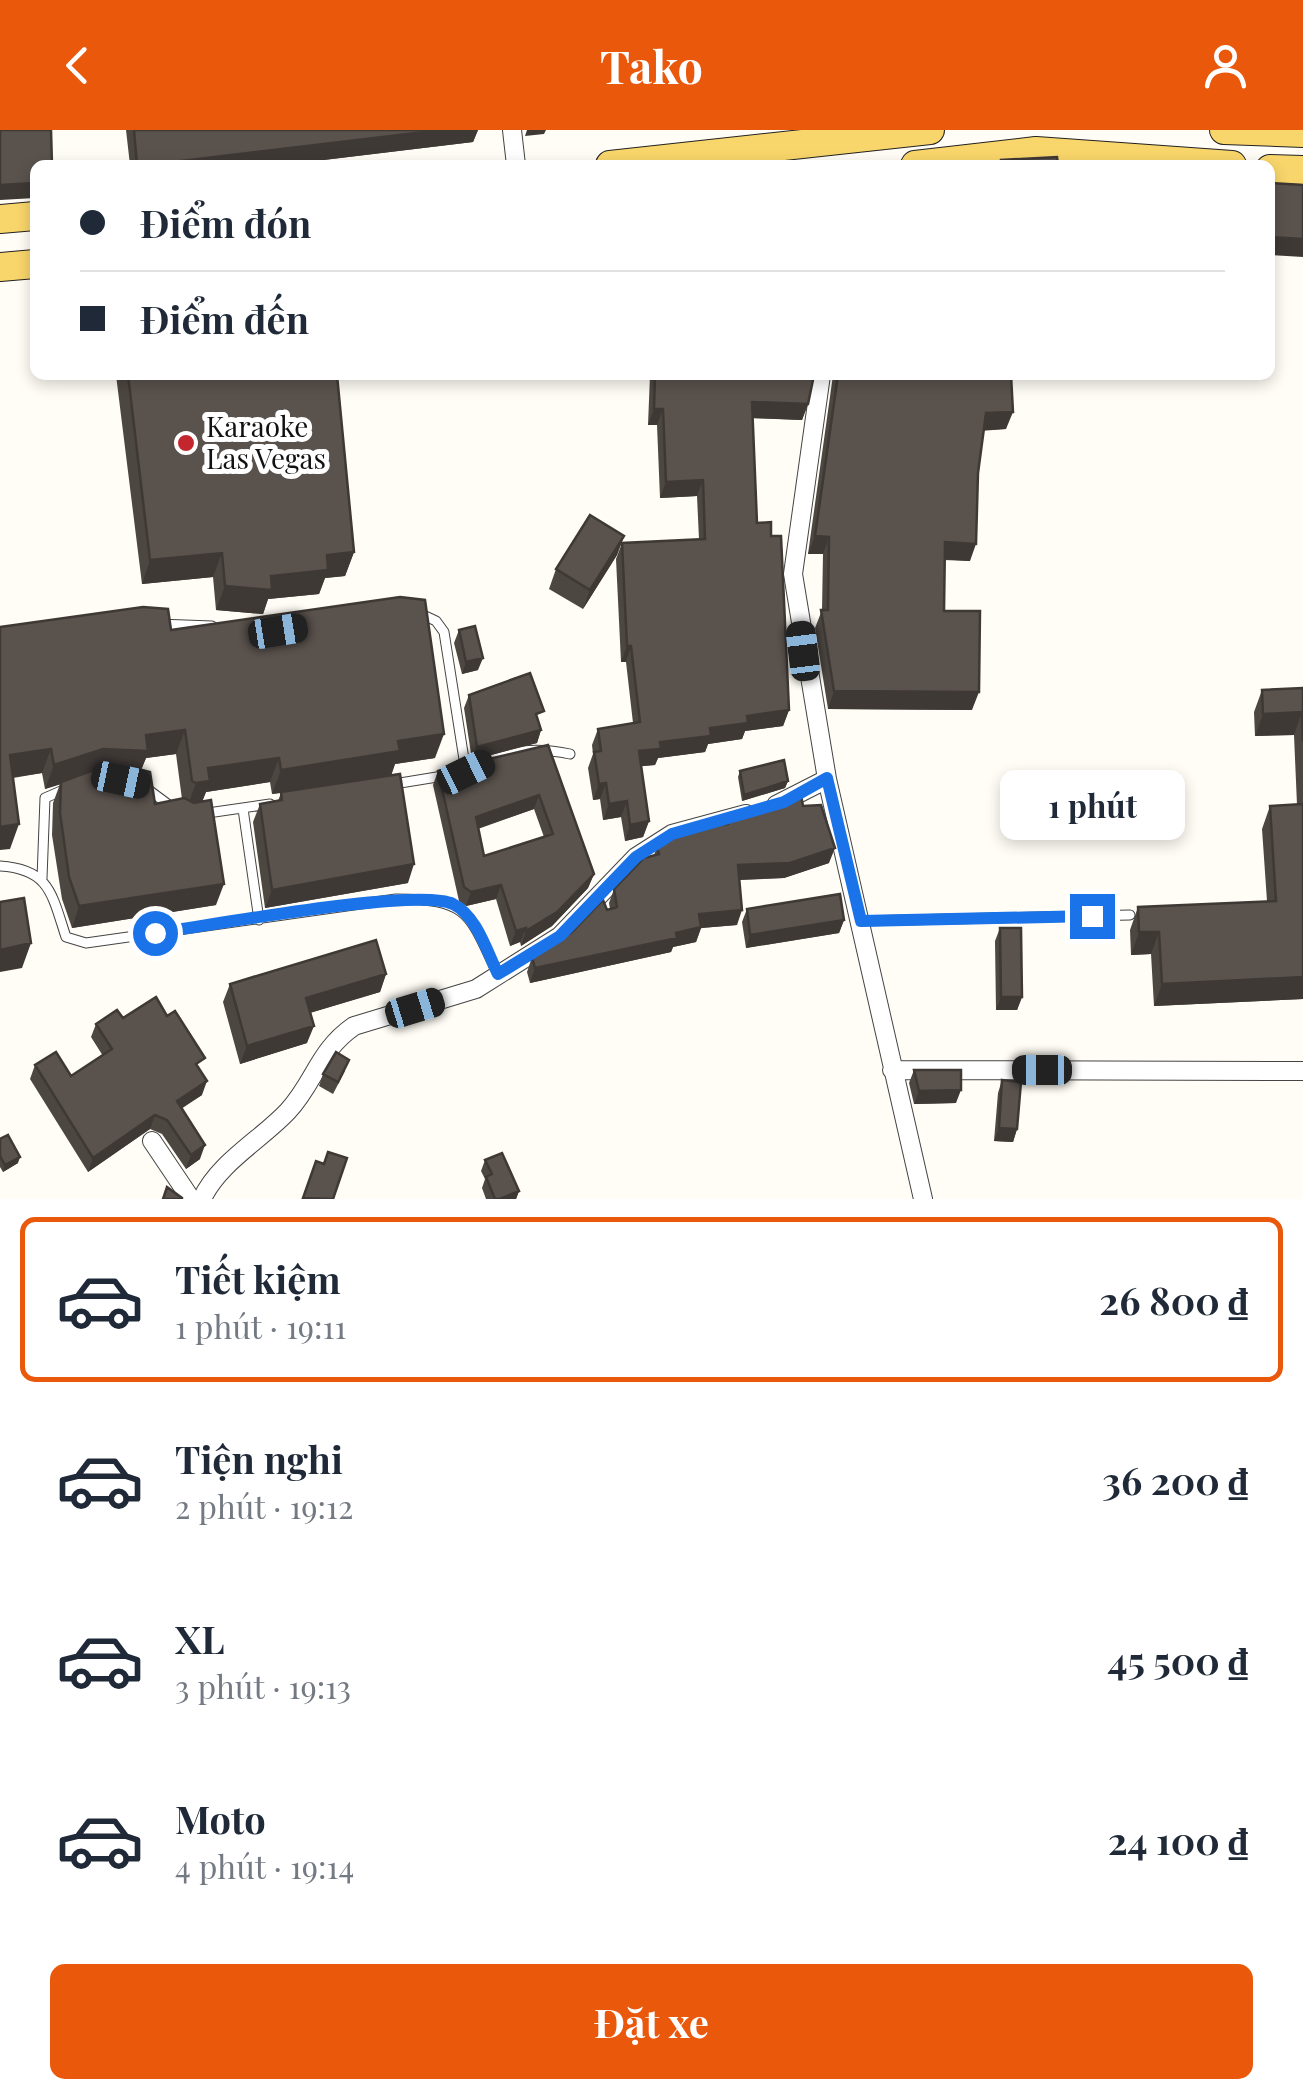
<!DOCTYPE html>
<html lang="vi">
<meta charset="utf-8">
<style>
body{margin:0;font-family:"Playfair Display",serif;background:#f2f2f3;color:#1f2937;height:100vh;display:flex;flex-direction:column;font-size:38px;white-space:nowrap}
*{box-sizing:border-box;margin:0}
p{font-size:32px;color:#747a83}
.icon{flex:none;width:55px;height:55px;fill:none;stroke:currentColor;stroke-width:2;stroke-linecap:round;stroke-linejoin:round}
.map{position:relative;height:1069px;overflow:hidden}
.sheet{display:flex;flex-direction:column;background:#fff;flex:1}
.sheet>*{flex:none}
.hud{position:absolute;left:30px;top:30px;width:1245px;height:220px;border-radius:15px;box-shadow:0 5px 15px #0003;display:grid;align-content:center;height:220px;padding:0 50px;background:#fff}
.end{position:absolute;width:45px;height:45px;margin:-22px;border:12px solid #1a73e8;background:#fff;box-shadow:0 0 0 5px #fff}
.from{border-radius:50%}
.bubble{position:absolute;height:70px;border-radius:15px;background:#fff;box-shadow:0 5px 15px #0003;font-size:32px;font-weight:700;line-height:70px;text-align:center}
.car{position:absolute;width:30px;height:60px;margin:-30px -15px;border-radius:12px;box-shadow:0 0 8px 2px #0007;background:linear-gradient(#222 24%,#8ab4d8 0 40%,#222 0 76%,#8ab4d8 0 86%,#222 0)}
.hud b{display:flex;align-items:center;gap:35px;height:95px;font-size:38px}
.hud b+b{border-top:2px solid #e0e1e3}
.hud i{width:25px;height:25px;background:#1f2937}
ul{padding:18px 0 0;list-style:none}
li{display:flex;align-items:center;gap:30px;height:165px;margin:0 20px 15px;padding:0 30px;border:5px solid transparent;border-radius:15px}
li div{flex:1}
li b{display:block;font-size:38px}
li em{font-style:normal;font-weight:700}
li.on{border-color:#ea580c}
li>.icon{width:90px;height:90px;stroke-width:1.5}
.cta{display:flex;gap:20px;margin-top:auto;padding:20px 50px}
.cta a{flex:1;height:115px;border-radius:15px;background:#ea580c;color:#fff;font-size:40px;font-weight:700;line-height:115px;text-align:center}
header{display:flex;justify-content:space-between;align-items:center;height:130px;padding:0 50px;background:#ea580c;color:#fff;font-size:45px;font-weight:700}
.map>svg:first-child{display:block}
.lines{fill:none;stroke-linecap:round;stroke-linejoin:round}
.service-casing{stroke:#444;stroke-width:11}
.minor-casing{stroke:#444;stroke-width:20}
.primary-casing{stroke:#222;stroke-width:30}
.service{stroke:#fff;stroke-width:9}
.minor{stroke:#fff;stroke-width:18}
.primary{stroke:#f9d66b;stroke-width:28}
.wall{fill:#4d4742;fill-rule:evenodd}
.shaded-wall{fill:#3f3936}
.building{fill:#5a524d;stroke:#3f3936;stroke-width:2.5;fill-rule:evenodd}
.route{stroke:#1a73e8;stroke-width:12}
.poi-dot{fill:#c4262e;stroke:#fff;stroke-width:4}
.labels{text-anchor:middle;stroke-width:10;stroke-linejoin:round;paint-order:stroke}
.poi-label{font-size:28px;fill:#111;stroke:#fff;text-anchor:start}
</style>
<header><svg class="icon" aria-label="back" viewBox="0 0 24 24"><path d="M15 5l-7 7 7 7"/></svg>Tako<svg class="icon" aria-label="person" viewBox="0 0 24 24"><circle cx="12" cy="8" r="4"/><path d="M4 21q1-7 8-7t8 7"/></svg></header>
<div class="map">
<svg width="1303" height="1069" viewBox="0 0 1303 1069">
<rect width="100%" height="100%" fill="#fffdf5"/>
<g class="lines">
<defs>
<path id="service" d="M 421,484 L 436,491 L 444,502 L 466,642
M 158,494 L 212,496
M 490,630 C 516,618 543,618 570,624
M 394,654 L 443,646
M 142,655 L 173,678
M 243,679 L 259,790
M 201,684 L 270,674
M 0,736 C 50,739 52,765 66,807 L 86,813 L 396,769 C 469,769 469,783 498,845
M 42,748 L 45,668 L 68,658
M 861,791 L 1130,785"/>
<path id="minor" d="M 512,0 L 516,35
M 821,245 L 793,444 L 827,649 L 923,1069
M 776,675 L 827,649
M 892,940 L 1303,941
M 152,1011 L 191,1069
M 202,1069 C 218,1033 262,1009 288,981 C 315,952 318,921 354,896 L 476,859 L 560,806 L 636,727 L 672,704 L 746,684"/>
<path id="primary" d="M 1224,0 L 1303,3
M 610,35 L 930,0
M 915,35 L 1036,21 L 1232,35
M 1270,39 L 1303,40
M 0,89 L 35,86
M 0,137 L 35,134"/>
</defs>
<use href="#service" class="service-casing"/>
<use href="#minor" class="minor-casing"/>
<use href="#primary" class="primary-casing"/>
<use href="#service" class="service"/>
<use href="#minor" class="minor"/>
<use href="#primary" class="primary"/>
</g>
<path class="wall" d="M 126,0 L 478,0 L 473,12 L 282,35 L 130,35 Z
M 116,245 L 337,245 L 354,422 L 345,446 L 325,448 L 319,464 L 268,469 L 263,484 L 216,480 L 213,447 L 142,454 Z
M 650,245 L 814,245 L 808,274 L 802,290 L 753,288 L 757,393 L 771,406 L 789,580 L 783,596 L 745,601 L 742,609 L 708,614 L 705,622 L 658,628 L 655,635 L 641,636 L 649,691 L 643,707 L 625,711 L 621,687 L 603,690 L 600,669 L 593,670 L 588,638 L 593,624 L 592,615 L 598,599 L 633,593 L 626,532 L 621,532 L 616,429 L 622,413 L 699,409 L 697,366 L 660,368 L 657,295 L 648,295 Z
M 833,245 L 1011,245 L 1006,299 L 984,300 L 978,343 L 970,431 L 944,430 L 944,481 L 972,580 L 828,579 L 815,498 L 822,480 L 823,424 L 808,424 Z
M 624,406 L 617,425 L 583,479 L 549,459 L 556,439 Z
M 0,497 L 171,500 L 435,628 L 395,634 L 391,645 L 408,753 L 265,778 L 253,692 L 260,674 L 278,671 L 281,663 L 272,664 L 270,652 L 206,662 L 202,671 L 216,775 L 72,798 L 62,769 L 52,705 L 53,673 L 60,654 L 45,659 L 42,643 L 13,648 L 10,719 ZM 176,624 L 182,669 L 155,674 L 141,640 L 146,628 Z
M 459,500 L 478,540 L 462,544 L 454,513 Z
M 1303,558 L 1303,869 L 1154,876 L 1151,824 L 1131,825 L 1130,800 L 1138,777 L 1267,771 L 1262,699 L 1270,676 L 1297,675 L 1294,605 L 1255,606 L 1254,582 L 1262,560 Z
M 469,565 L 541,600 L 537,613 L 472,630 L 464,578 Z
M 548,615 L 594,744 L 588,758 L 552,796 L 521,816 L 520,812 L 510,816 L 496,769 L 466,776 L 459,771 L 433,655 L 438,641 ZM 534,679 L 544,707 L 484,726 L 478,699 Z
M 740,641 L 788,651 L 785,658 L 742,671 L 738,647 Z
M 803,676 L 829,733 L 784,748 L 740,750 L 737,795 L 701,798 L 696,812 L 673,817 L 671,822 L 530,853 L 527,842 L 532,827 L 610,779 L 609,773 L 614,759 L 654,725 L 657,717 L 725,694 L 727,688 Z
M 747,779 L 844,790 L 839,803 L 746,818 L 742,792 Z
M 1000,798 L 1022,867 L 1017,880 L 996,880 L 995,811 Z
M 386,844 L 380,862 L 310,883 L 307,913 L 240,934 L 223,872 L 230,854 Z
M 123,888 L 200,940 L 202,965 L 181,978 L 200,1029 L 186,1039 L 162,1004 L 150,999 L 88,1042 L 30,949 L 35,935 L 71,946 L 103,926 L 91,907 L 96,894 Z
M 914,940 L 956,973 L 914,974 L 909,953 Z
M 345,941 L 333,964 L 319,956 L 323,944 Z
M 1002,950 L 1017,999 L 1013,1012 L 994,1011 L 998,963 Z
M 0,1009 L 18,1033 L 3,1042 L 0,1037 Z
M 485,1030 L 519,1061 L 516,1069 L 486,1069 L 482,1058 L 485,1049 L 481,1041 Z"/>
<path class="shaded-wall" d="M 441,0 L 478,0 L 473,12 L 282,35 L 148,35 Z
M 527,0 L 546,0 L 544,4 L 525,6 Z
M 35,53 L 35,68 L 0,70 L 0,55 Z
M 1270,107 L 1303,109 L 1303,127 L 1270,125 Z
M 752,272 L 808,274 L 802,290 L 747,288 Z
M 654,279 L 663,279 L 657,295 L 648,295 Z
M 1013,282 L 1006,299 L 980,301 L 986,283 Z
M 703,350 L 697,366 L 660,368 L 666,352 Z
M 624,406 L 617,425 L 583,479 L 590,460 Z
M 815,406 L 829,407 L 823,424 L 808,424 Z
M 945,412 L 976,414 L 970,431 L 938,429 Z
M 354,422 L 345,446 L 325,448 L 319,464 L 268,469 L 263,484 L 216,480 L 225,456 L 271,446 L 327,425 Z
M 222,423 L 213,447 L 142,454 L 150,430 Z
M 627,516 L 631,516 L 626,532 L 621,532 Z
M 483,528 L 478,540 L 462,544 L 466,532 Z
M 834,561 L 979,562 L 972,580 L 828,579 Z
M 789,580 L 783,596 L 745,601 L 742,609 L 708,614 L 705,622 L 658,628 L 655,635 L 633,637 L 639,621 L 660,612 L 710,598 L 747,586 Z
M 1302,582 L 1294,605 L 1255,606 L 1263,584 Z
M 185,600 L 176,624 L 146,628 L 139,645 L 94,644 L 45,659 L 54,635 L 146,605 Z
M 541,600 L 537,613 L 472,630 L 477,617 Z
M 444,604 L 435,628 L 395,634 L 391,646 L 272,664 L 281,640 L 398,611 Z
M 51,619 L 42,643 L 1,649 L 10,625 Z
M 279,628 L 270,652 L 206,662 L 201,675 L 187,678 L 196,653 L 208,638 Z
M 788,651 L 785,658 L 742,671 L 744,665 Z
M 606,653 L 600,669 L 593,670 L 599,654 Z
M 539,665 L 534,679 L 470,701 L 476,687 Z
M 627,671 L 621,687 L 603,690 L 609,674 Z
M 649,691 L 643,707 L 625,711 L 630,695 Z
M 19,694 L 10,719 L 0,720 L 0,697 Z
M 835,718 L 829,733 L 784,748 L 733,750 L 738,735 Z
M 414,734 L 408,753 L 265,778 L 272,760 Z
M 594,744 L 588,758 L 552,796 L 521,816 L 526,801 Z
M 224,754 L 216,775 L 72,798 L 79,776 Z
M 501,755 L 496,769 L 466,776 L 471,762 Z
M 742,780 L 737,795 L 701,798 L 696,812 L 673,817 L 671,822 L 530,853 L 535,838 L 699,784 Z
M 844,790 L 839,803 L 746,818 L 750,805 Z
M 526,798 L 520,812 L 510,816 L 516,801 Z
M 1139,802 L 1159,802 L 1151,824 L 1131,825 Z
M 31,813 L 22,838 L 0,842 L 0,820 Z
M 386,844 L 380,862 L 299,886 L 306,868 Z
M 1303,847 L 1303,869 L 1154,876 L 1162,854 Z
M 1001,867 L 1022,867 L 1017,880 L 996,880 Z
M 314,896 L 307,913 L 240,934 L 247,916 Z
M 207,951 L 202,965 L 172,985 L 177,971 Z
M 961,960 L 956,973 L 914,974 L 919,961 Z
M 155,985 L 150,999 L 88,1042 L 93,1028 Z
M 999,998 L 1017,999 L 1013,1012 L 994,1011 Z
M 205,1015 L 200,1029 L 186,1039 L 191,1025 Z
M 20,1027 L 18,1033 L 3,1042 L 5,1035 Z
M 519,1061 L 516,1069 L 500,1069 Z"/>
<path class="building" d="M 0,0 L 51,0 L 52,35 L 35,35 L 35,53 L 0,55 Z
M 134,0 L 441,0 L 148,35 L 137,35 Z
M 1057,27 L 1058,35 L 1001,35 L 1001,30 Z
M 1270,49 L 1271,53 L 1303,55 L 1303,109 L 1270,107 Z
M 128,245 L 337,245 L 354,422 L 327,425 L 328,440 L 271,446 L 272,460 L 225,456 L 222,423 L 150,430 Z
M 655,245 L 814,245 L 808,274 L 752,272 L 757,393 L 771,392 L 771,406 L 781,406 L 789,580 L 747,586 L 748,593 L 710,598 L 711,606 L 660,612 L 661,619 L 639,621 L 649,691 L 630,695 L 627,671 L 609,674 L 606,653 L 599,654 L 594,622 L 601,621 L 598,599 L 640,592 L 631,516 L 627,516 L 622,413 L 705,409 L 703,350 L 666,352 L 663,279 L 654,279 Z
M 838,245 L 1011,245 L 1013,282 L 986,283 L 978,343 L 976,414 L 945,412 L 944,481 L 980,481 L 979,562 L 834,561 L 821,480 L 828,480 L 829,407 L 815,406 Z
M 590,385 L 624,406 L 590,460 L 556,439 Z
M 400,467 L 425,470 L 444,604 L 398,611 L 400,621 L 281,640 L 279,628 L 208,638 L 210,651 L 196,653 L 192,651 L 185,600 L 146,605 L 148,621 L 103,619 L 54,635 L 51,619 L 10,625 L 19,694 L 0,697 L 0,497 L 143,477 L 168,479 L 171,500 Z
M 475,496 L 483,528 L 466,532 L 459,500 Z
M 530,543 L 544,581 L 536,584 L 541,600 L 477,617 L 469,565 Z
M 1303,558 L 1303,612 L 1302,582 L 1263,584 L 1262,560 Z
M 548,615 L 594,744 L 557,782 L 526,801 L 526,798 L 516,801 L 501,755 L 471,762 L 464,757 L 438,641 ZM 539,665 L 553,704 L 484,726 L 476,687 Z
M 784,630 L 788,651 L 744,665 L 740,641 Z
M 130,637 L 150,642 L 155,674 L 184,668 L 194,673 L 211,670 L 224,754 L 79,776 L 69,747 L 60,683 L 61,652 L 91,641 Z
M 400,644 L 414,734 L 272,760 L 260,674 L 282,670 L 281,662 Z
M 801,665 L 803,676 L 821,675 L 835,718 L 790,733 L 738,735 L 742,780 L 699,784 L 701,797 L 676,803 L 677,808 L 535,838 L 532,827 L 572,802 L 603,770 L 607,780 L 617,777 L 614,759 L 644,728 L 659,724 L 657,717 L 674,706 L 695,697 L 728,694 L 727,688 Z
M 1303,674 L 1303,847 L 1162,854 L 1159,802 L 1139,802 L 1138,777 L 1276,771 L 1270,676 Z
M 840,764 L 844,790 L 750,805 L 747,779 Z
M 24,768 L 31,813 L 0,820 L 0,772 Z
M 1000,798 L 1021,798 L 1022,867 L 1001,867 Z
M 376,810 L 386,844 L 306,868 L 314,896 L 247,916 L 230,854 Z
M 156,867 L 167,886 L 175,881 L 205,928 L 196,934 L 207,951 L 177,971 L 205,1015 L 191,1025 L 167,990 L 155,985 L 93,1028 L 35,935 L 56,922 L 71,946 L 112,919 L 96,894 L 117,880 L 123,888 Z
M 336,922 L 349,930 L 338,952 L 323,944 Z
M 914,940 L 961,940 L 961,960 L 919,961 Z
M 1002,950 L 1021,952 L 1017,999 L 999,998 Z
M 8,1005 L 20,1027 L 5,1035 L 0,1026 L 0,1009 Z
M 328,1022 L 347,1028 L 333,1069 L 303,1068 L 316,1031 L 324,1034 Z
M 502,1023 L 519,1061 L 500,1069 L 495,1069 L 486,1047 L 492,1044 L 485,1030 Z
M 167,1057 L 182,1068 L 182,1069 L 163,1069 Z"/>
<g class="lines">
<path class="route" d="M 155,803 C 208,796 417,757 453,774 C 477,786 487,822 498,844 L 560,806 L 636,727 L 672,704 L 784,672 L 827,648 L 861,791 L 1092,786"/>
</g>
<circle class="poi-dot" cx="186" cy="313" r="10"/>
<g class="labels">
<g class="poi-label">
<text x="206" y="307">Karaoke<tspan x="206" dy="32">Las Vegas</tspan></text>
</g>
</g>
</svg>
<i class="end from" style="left:155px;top:803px"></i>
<i class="end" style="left:1092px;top:786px"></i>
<div class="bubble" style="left:1000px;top:640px;width:185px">1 phút</div>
<i class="car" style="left:278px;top:501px;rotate:81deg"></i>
<i class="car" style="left:803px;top:521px;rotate:353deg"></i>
<i class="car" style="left:466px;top:642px;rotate:64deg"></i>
<i class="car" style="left:121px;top:650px;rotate:102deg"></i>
<i class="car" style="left:415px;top:878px;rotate:73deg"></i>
<i class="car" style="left:1042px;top:940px;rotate:270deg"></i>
<div class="hud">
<b><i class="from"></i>Điểm đón</b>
<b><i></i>Điểm đến</b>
</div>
</div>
<section class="sheet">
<ul>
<li class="on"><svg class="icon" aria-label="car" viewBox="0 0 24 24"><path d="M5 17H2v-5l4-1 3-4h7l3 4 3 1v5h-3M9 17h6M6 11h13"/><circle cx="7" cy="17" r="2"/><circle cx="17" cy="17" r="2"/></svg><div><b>Tiết kiệm</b><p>1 phút · 19:11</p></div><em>26 800 ₫</em></li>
<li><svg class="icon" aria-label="car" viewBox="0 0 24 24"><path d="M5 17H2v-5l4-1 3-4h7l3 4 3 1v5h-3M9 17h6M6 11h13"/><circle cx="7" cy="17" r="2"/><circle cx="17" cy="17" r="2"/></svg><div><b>Tiện nghi</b><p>2 phút · 19:12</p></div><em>36 200 ₫</em></li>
<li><svg class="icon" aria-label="car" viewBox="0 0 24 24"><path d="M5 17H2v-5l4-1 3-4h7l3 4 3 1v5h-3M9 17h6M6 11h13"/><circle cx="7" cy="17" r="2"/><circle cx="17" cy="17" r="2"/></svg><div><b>XL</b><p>3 phút · 19:13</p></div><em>45 500 ₫</em></li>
<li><svg class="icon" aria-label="car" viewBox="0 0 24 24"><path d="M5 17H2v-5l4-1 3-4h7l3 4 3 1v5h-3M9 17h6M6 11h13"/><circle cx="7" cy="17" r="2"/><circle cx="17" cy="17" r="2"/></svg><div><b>Moto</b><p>4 phút · 19:14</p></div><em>24 100 ₫</em></li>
</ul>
<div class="cta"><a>Đặt xe</a></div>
</section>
